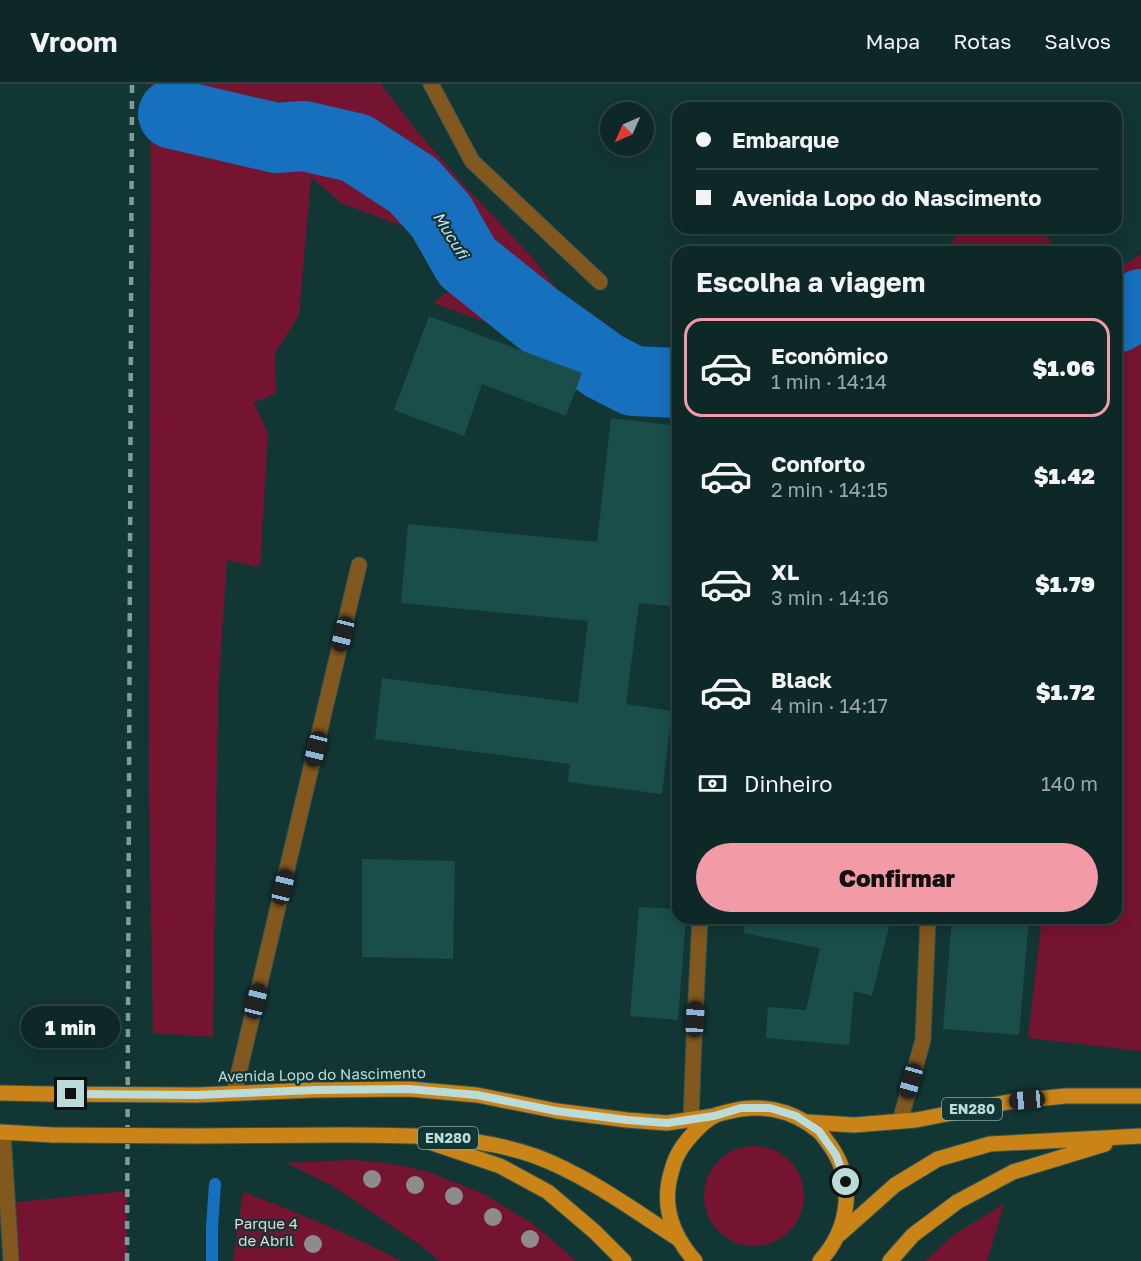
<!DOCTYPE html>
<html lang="pt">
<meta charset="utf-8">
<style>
body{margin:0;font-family:"Golos Text",sans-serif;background:#17302f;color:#f1f3f6;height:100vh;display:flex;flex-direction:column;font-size:22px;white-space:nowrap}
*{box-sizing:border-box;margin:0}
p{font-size:20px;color:#9ba6a7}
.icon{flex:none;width:33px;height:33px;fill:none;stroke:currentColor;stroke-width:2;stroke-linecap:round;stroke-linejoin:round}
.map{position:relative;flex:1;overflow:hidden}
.drawer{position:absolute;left:672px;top:162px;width:450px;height:678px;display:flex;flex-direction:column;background:#0e2827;border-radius:18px;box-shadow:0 3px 15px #0003,0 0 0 2px #2e4444}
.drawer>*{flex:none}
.guide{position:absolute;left:672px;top:18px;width:450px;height:132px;border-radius:18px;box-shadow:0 3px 15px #0003,0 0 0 2px #2e4444;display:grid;align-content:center;height:132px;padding:0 24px;background:#0e2827}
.needle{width:39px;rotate:225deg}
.tools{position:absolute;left:600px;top:18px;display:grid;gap:12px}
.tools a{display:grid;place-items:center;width:54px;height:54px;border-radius:50%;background:#0e2827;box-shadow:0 3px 15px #0003,0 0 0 2px #2e4444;font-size:30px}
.end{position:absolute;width:27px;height:27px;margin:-14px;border:8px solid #bbdbd8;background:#111;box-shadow:0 0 0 3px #111}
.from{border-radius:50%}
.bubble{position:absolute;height:42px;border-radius:21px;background:#0e2827;box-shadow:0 3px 15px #0003,0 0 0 2px #2e4444;font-size:20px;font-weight:800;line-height:42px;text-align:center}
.car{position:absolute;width:18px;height:36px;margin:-18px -9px;border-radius:8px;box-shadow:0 0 4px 2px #0007;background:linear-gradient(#222 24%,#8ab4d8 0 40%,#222 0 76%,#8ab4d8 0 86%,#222 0)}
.guide b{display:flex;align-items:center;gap:21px;height:57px;font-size:22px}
.guide b+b{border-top:2px solid #2e4444}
.guide i{width:15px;height:15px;background:#f1f3f6}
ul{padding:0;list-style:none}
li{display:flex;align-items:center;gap:18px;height:99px;margin:0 12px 9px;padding:0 12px;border:3px solid transparent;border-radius:18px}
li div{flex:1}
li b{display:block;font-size:22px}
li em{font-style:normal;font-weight:800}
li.active{border-color:#f39aa7}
li>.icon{width:54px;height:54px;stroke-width:1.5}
h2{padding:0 24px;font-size:27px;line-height:72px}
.pay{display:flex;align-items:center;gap:15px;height:66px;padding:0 24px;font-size:22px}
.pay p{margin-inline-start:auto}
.cta{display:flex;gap:12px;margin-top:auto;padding:12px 24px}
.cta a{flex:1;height:69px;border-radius:36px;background:#f39aa7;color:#111;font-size:24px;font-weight:800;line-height:69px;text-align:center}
header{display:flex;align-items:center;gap:36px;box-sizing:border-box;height:84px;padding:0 30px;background:#0e2827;border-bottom:2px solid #2e4444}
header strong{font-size:28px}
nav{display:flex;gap:33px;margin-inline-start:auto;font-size:21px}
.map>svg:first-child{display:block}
.green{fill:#751430}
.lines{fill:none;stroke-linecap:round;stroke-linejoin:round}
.stream{stroke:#1670be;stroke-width:12}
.river{stroke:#1670be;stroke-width:70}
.building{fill:#1a4e4b}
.service-casing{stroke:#305452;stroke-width:17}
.minor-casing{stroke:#305452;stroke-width:17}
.primary-casing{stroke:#305452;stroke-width:17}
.service{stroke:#83581e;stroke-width:15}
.minor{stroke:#83581e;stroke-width:15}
.primary{stroke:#c98316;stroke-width:15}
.rail{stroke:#7c9d9b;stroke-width:4.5;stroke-dasharray:8 8;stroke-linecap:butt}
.primary-bridge-casing{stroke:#305452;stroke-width:17;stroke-linecap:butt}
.primary-bridge{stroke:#c98316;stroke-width:15}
.tree{fill:#8d8c8d}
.route{stroke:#bbdbd8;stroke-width:8}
.labels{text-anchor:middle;stroke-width:4.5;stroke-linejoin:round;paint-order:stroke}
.shield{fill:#123634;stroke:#88aaa7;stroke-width:1.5}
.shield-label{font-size:14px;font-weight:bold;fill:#bbdbd8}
.street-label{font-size:15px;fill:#bbdbd8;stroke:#123634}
.park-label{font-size:15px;fill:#f1d2d6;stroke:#123634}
.water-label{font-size:16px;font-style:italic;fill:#caddf1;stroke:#123634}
</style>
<header>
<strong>Vroom</strong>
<nav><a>Mapa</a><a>Rotas</a><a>Salvos</a></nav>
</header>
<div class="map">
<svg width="1141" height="1177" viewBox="0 0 1141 1177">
<rect width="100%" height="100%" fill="#123634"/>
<path class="green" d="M 151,0 L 381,0 L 415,45 L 464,101 L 531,172 L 579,233 L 625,267 L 678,285 L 678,327 L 609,315 L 604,282 L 433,219 L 470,191 L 434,154 L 341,119 L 311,93 L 299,231 L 275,269 L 276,309 L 254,319 L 268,349 L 260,483 L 227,476 L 218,610 L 213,953 L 153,949 L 149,703 Z
M 965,144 L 1040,144 L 1058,168 L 941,168 Z
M 1141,170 L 1141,967 L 1028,954 L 1042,834 L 1116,834 L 1116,186 Z
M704 1112a50 50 0 1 1 100 0a50 50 0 1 1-100 0Z
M 353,1076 L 387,1079 L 429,1088 L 486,1111 L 536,1142 L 576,1177 L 440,1177 L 420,1161 L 333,1102 L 286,1079 Z
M 127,1107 L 127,1177 L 11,1177 L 7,1119 Z
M 243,1108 C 299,1129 348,1149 401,1177 L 233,1177 Z
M 1004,1120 L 987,1177 L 925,1177 L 955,1150 Z"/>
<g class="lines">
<path class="stream" d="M 212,1177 L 212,1143 L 215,1100"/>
<path class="river" d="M 173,30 L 276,54 L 304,52 L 356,64 L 413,101 L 441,132 L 467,178 L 537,234 L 604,282 L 633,297 L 678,299
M 1116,234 L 1141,220"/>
</g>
<path class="building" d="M 429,232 L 582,289 L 566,332 L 482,300 L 464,352 L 394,326 Z
M 611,334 L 678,342 L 678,523 L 639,519 L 626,620 L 672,627 L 662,710 L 568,698 L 570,680 L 375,655 L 382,594 L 578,619 L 588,537 L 401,519 L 408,440 L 597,458 Z
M 362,775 L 455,777 L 453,875 L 362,873 Z
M 639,823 L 678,825 L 678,834 L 686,834 L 678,936 L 630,932 Z
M 746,834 L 891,834 L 872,912 L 854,907 L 849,961 L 766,954 L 768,923 L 806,926 L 820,864 L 744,849 Z
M 952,834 L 1029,834 L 1019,951 L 943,945 Z"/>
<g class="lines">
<defs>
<path id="service" d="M 431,0 L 472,77 L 600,198
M 234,1009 L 359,481
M 691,1036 L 694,955 L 700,834
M 900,1037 L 923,956 L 928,834"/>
<path id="minor" d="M 3,1048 L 11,1177"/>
<path id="primary" d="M 0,1009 L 49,1010
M 197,1011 L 315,1006 L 409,1005 L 477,1011 L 557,1027 L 627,1036 L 667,1039 L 714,1032
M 807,1038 L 854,1041 L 916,1036 L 1008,1018 L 1065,1012 L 1141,1012
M 0,1048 L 53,1051
M 195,1052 C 242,1052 289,1051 336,1051 C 403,1051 471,1050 535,1072 C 586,1091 632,1125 677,1154
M 432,1059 L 500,1082 L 548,1108 L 595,1148 L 624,1177
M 840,1150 L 895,1101 L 938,1075 L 990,1060 L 1141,1052
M 695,1177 C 673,1152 661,1123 671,1089 C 673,1083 674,1077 677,1072 C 683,1059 702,1038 714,1032 C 718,1030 723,1029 727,1028 C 759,1019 791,1025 817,1046 C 822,1049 825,1055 829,1060 C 856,1097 850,1144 820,1177
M 890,1177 L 913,1151 L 957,1118 L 1013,1088 L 1105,1060"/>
</defs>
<use href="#service" class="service-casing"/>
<use href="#minor" class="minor-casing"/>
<use href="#primary" class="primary-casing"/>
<use href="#service" class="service"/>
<use href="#minor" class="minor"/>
<use href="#primary" class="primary"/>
<path class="rail" d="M 127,1177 L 132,0"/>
<defs>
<path id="primary-bridge" d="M 49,1010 L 197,1011
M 53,1051 L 195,1052"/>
</defs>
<use href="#primary-bridge" class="primary-bridge-casing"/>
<use href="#primary-bridge" class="primary-bridge"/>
</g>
<g class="tree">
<circle cx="372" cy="1095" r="9"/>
<circle cx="415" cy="1101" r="9"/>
<circle cx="454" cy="1112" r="9"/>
<circle cx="493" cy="1133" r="9"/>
<circle cx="530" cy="1155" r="9"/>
<circle cx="313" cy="1160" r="9"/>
</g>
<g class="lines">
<path class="route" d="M 71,1010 L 197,1011 L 315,1006 L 409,1005 L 477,1011 L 556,1027 L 627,1036 L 667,1039 L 714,1032 L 741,1024 L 770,1024 L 796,1032 L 819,1047 L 836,1071 L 846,1098"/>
</g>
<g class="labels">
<g class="shield">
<rect x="942" y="1014" width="60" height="22" rx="4.5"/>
<rect x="418" y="1043" width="60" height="22" rx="4.5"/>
</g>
<g class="shield-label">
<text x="972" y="1030">EN280</text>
<text x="448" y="1059">EN280</text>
</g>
<g class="street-label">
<text transform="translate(322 991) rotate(-1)" y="5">Avenida Lopo do Nascimento</text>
</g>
<g class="park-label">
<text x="266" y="1145">Parque 4<tspan x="266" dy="17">de Abril</tspan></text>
</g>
<g class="water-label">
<text transform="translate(451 151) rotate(58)" y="6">Mucufi</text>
</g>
</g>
</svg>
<div class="tools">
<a><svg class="needle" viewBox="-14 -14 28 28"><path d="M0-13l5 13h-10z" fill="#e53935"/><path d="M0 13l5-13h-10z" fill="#9ba6a7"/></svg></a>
</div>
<i class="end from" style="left:846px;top:1098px"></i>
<i class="end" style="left:71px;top:1010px"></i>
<div class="bubble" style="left:21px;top:922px;width:99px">1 min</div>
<i class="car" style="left:343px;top:550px;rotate:194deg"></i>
<i class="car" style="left:316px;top:665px;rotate:194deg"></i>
<i class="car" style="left:283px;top:803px;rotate:14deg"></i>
<i class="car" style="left:256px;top:917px;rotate:14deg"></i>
<i class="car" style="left:695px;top:935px;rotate:3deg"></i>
<i class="car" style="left:911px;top:997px;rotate:196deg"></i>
<i class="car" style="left:1027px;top:1016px;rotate:265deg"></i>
<div class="guide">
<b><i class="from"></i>Embarque</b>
<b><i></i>Avenida Lopo do Nascimento</b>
</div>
<section class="drawer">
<h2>Escolha a viagem</h2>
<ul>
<li class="active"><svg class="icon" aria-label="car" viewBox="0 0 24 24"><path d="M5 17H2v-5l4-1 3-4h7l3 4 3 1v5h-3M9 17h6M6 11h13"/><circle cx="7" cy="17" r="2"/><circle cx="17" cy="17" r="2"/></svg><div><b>Econômico</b><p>1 min · 14:14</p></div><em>$1.06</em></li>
<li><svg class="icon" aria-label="car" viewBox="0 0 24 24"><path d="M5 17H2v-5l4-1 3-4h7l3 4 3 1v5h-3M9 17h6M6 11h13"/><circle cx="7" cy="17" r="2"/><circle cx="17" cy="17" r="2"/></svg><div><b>Conforto</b><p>2 min · 14:15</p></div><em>$1.42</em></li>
<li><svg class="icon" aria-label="car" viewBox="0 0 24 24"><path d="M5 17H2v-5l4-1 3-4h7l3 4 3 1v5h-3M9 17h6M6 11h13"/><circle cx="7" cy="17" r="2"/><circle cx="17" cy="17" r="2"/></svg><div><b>XL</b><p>3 min · 14:16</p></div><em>$1.79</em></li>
<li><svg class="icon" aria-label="car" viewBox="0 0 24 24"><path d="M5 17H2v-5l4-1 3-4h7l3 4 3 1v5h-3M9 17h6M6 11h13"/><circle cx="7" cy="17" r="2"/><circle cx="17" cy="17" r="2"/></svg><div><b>Black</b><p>4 min · 14:17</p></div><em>$1.72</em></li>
</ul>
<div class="pay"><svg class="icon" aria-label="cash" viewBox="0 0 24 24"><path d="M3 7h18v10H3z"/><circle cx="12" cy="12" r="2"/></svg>Dinheiro<p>140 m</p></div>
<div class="cta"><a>Confirmar</a></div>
</section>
</div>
